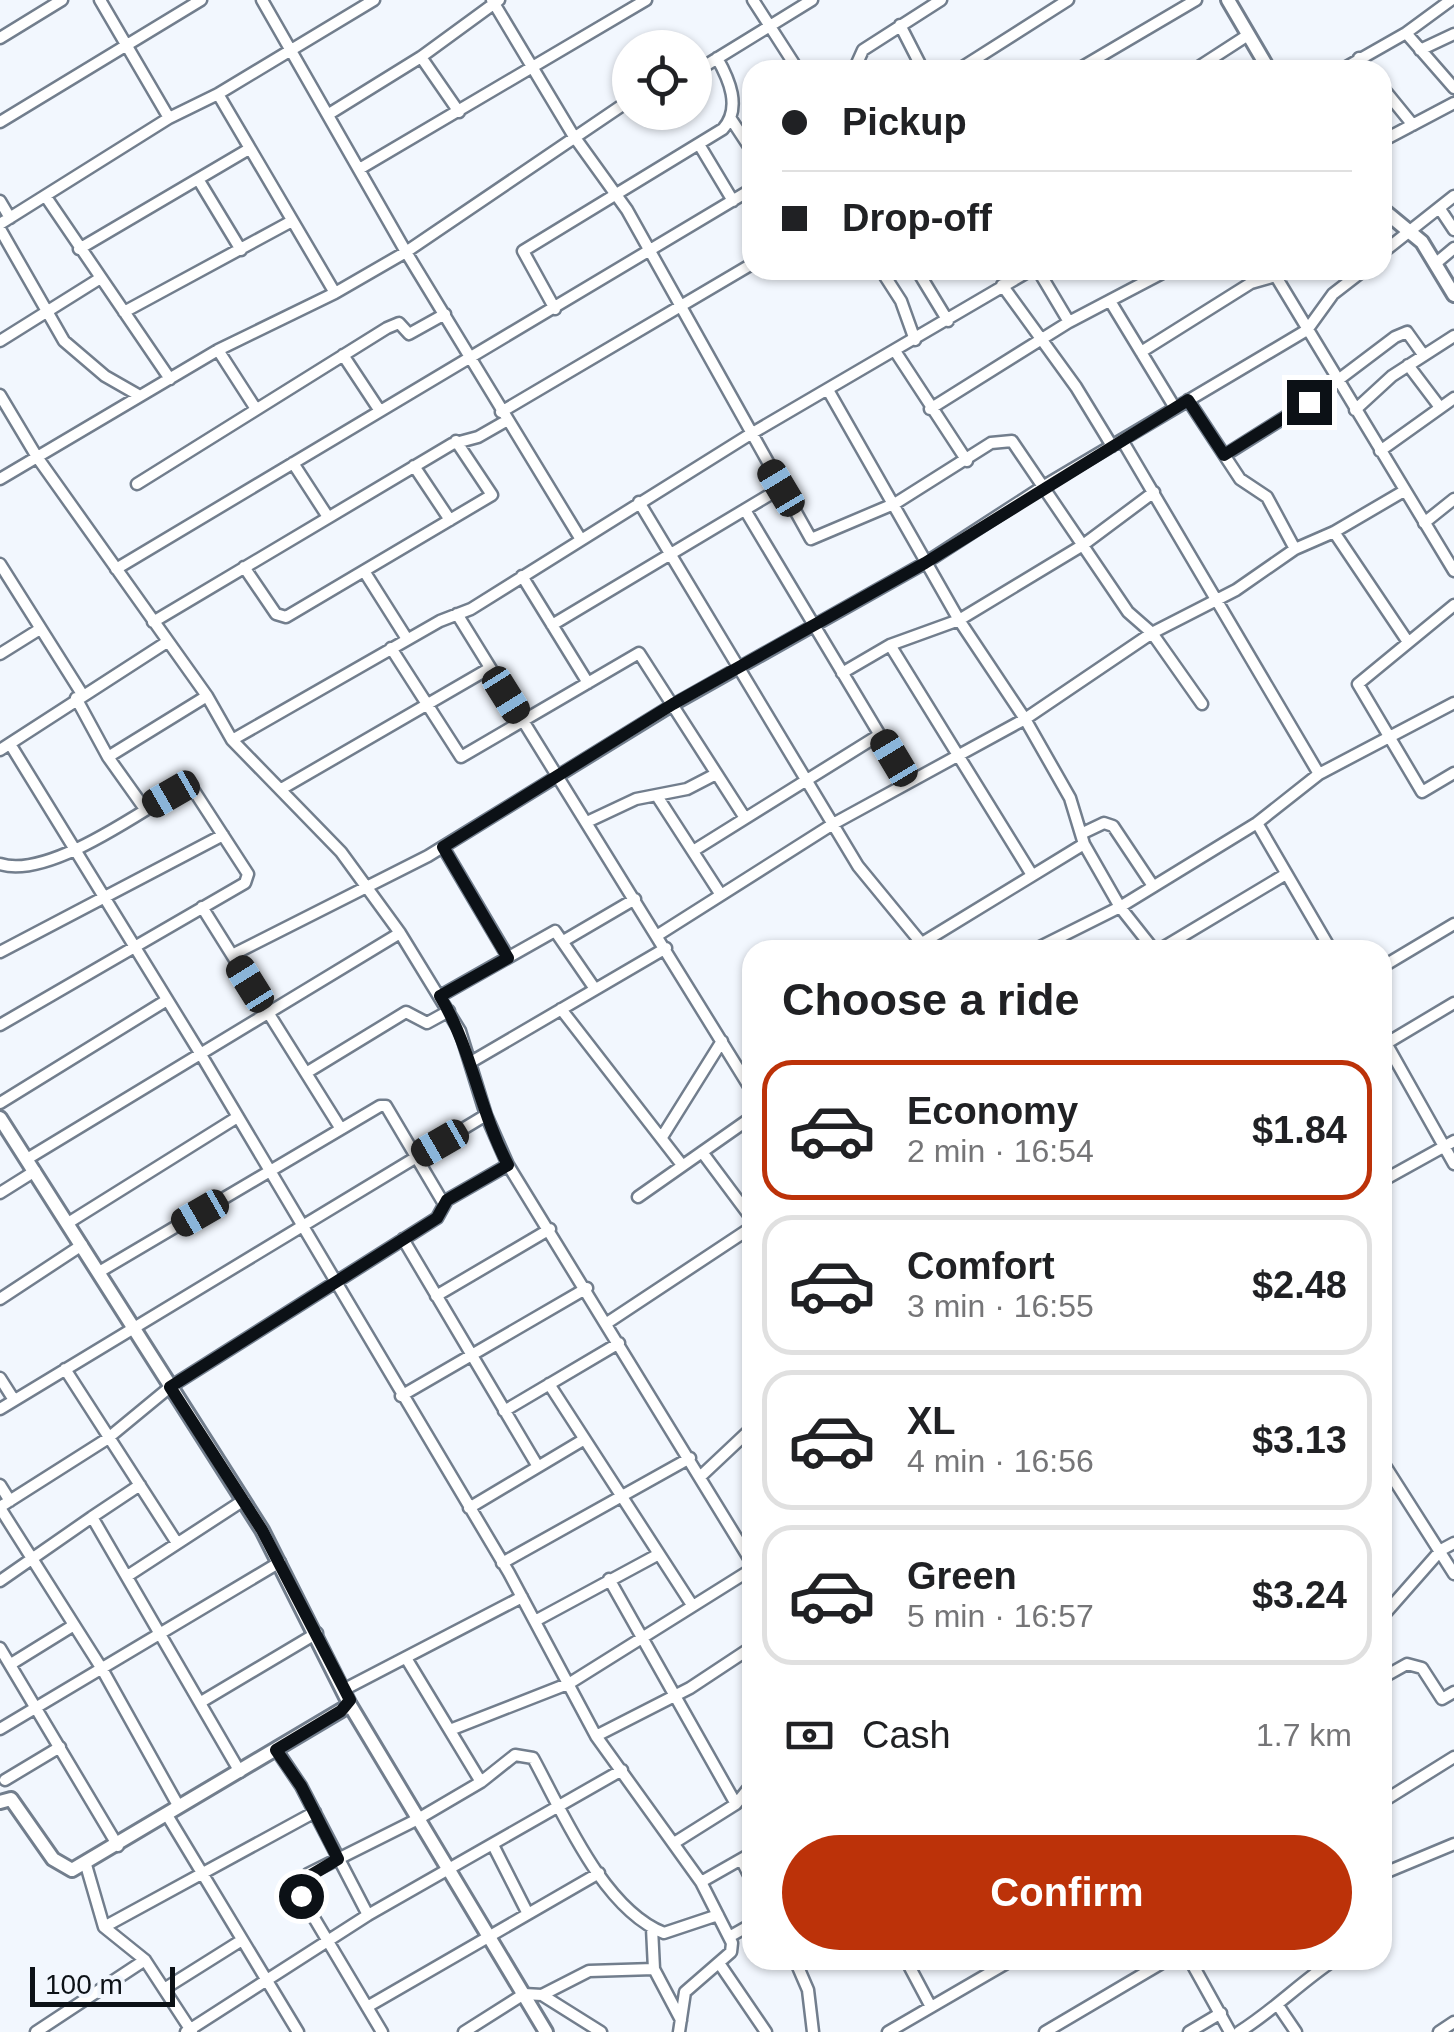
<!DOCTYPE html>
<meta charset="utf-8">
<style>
body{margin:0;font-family:Arial,sans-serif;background:#f2f2f2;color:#202124;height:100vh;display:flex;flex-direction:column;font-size:38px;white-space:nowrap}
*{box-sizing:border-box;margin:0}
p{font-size:32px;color:#757577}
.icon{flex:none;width:55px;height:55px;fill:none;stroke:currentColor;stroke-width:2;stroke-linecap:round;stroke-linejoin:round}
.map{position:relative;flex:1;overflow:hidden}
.details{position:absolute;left:742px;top:940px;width:650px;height:1030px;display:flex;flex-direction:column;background:#fff;border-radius:30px;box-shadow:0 2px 8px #0004}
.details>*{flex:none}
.hud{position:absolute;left:742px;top:60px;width:650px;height:220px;border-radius:30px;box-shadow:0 2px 8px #0004;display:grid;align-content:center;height:220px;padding:0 40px;background:#fff}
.tools{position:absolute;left:612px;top:30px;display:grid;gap:20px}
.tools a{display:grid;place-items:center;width:100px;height:100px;border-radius:50%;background:#fff;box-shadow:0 2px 8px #0004;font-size:50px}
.scale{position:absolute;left:30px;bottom:25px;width:145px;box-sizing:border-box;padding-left:10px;border:5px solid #0c1116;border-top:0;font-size:28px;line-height:35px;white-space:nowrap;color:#0c1116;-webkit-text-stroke:8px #f2f7fe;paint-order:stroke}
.end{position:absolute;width:45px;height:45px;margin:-22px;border:12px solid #0c1116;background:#fff;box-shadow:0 0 0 5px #fff}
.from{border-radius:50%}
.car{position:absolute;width:30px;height:60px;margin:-30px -15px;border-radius:12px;box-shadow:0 0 8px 2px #0007;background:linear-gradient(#222 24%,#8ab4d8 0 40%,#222 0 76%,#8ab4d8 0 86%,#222 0)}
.hud b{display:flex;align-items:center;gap:35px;height:95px;font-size:38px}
.hud b+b{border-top:2px solid #e0e0e0}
.hud i{width:25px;height:25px;background:#202124}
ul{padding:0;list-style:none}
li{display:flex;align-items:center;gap:30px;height:140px;margin:0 20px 15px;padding:0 20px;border:5px solid #e0e0e0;border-radius:30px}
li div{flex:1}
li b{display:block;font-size:38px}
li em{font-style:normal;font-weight:700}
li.selected{border-color:#bc3209}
li>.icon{width:90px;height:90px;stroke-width:1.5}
h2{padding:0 40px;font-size:45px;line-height:120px}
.pay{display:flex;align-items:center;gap:25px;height:110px;padding:0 40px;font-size:38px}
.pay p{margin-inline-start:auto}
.primary-button{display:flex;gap:20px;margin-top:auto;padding:20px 40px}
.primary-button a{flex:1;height:115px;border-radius:60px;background:#bc3209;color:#fff;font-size:40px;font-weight:700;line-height:115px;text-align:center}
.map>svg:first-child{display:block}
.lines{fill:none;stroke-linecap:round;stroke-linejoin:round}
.minor-casing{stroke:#727e8d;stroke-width:15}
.tertiary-casing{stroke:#727e8d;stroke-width:18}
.minor{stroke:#fff;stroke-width:10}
.tertiary{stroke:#fff;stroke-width:12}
.route{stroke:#0c1116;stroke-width:12}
</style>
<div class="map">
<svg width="1454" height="2032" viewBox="0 0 1454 2032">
<rect width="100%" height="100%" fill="#f2f7fe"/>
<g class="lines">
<defs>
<path id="minor" d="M 100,0 L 169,118
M 262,0 L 406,252 L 580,538
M 492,0 L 573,135 L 627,210 L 811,539 L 896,503 L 991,443 L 1012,441 L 1128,612 L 1152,633 L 1202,704
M 753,0 L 798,70
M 900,25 L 923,70
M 1406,33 L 1454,88
M 0,38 L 62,0
M 1420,50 L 1454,34
M 421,57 L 459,112
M 1359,58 L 1369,70
M 854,70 L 863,50 L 941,0
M 958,70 L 1068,0
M 1077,70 L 1196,0
M 1194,70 L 1248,35
M 1341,70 L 1406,33 L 1451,0
M 695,72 L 812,0
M 1382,87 L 1413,125
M 218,94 L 335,293
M 329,114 L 421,57 L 499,0
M 731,119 L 752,151
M 0,122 L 201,0
M 1382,141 L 1454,103
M 700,146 L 733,201
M 361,168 L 646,0
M 198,179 L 241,250
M 46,197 L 170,379
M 0,201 L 10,218
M 1440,209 L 1454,230
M 0,224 L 169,118 L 218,94 L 374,0
M 0,229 L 64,341 L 105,376 L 140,396
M 79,249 L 249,149
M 1382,253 L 1454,196
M 1435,264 L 1454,248
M 881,270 L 901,301 L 915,340
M 917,270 L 948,321
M 1038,270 L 1069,322
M 1272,270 L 1454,571
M 1002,285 L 1076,387 L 1112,446
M 1110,301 L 1175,408
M 555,309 L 523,251 L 723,129 C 742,108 729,79 717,58
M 124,312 L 292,221
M 0,341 L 99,279
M 218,350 L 256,409
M 895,351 L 967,461
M 1141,352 L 1251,283 L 1296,270
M 343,355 L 380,411
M 1408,365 L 1439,406
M 828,390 L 959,620 L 1025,719 L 1070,798 L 1084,844 L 1120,907 L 1154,950
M 0,395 L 37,457 L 207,696 L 232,740 L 341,852 L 400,933 L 460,1031 L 486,1115 L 508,1165 L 752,1563
M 1188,400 L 1240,479 L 1267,497 L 1295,549
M 930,409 L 1069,322 L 1168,270
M 1355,410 L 1392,376 L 1454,336
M 501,412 L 752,264
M 1122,440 L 1319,774
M 1380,451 L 1454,398
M 1225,455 L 1309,402 L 1395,337 L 1407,332 L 1422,353
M 293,463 L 328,517
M 414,466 L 450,520
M 0,479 L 218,350 L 335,293 L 406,252 L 630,100
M 137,484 L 387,328 L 399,323 L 409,334 L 445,314
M 639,502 L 858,866 L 927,950
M 745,510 L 908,782
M 1424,523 L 1454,499
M 1334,532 L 1408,642
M 0,564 L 82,694
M 244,567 L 276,614 L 286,617 L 492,495 L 456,441
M 116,569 L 752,189
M 364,571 L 407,639
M 522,576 L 588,683
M 1454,605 L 1358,684 L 1422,792 L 1454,773
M 457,614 L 752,1091
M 153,622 L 452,444 L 478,437 L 506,421
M 552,625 L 781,488
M 890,645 L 1032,875
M 391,648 L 461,757 L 639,653 L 745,818
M 0,654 L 40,629
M 842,673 L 890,645 L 959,620 L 1083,545 L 1154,492
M 76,698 L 108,757 L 145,809
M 232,740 L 440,621 L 471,609 L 749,435 L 1031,270
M 10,744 L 200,1053 L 509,1573 L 596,1736 L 701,1882 L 732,1943 L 731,1952 L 685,1992 L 679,2032
M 0,750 L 167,642
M 108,757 L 207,696
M 283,788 L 490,668
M 657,796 L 721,895
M 587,822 L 636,799 L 687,789 L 716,774
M 1257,823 L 1331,950
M 1083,833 L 1104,823 L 1113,826 L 1153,886
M 443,847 L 508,957
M 693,851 L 879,735
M 0,864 C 49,880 146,808 189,783 L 248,874 L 245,883 L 0,1025
M 202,907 L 341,1129
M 658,935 L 833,824 L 1025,719 L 1152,633 L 1236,590 L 1295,549 L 1334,532 L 1404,491
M 565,940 L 635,899
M 922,943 L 1084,844
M 1034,950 L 1120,907 L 1257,823 L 1319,774 L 1454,703
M 1159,950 L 1286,874
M 0,952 L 223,835
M 232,955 L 428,856 L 673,705 L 925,563 L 1044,486 L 1307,330 L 1333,294 L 1364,270
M 1382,967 L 1454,924
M 440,996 L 555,931 L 595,989
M 561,1009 L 682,1165
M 1382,1036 L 1454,1164
M 1387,1043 L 1454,1003
M 471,1062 L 666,948
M 306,1073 L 406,1012 L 427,1023 L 449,1011
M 0,1103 L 167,1000
M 662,1137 L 722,1041
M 702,1152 L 752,1219
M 27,1159 L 400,933
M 1382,1181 L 1454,1141
M 0,1193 L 35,1171
M 638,1197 L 752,1117
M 68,1223 L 236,1118
M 403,1239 L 537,1465
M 99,1272 L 380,1106 L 386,1106 L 444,1204
M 436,1296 L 550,1229
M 0,1299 L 82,1245
M 607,1323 L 752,1227
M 65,1369 L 177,1543
M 0,1378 L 14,1400
M 549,1384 L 692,1605
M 401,1396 L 587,1288
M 0,1409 L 486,1115
M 504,1411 L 619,1343
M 1382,1461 L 1454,1574
M 701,1476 L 752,1428
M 0,1485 L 10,1501
M 0,1507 L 107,1439 L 170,1387 L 437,1218 L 447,1200 L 508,1165
M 0,1508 L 102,1669 L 179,1807
M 469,1508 L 583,1440
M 92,1517 L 140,1485
M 502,1563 L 690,1458
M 129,1575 L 244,1500
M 609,1579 L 736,1804
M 0,1581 L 92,1517 L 240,1772
M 1382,1617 L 1441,1550 L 1454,1543
M 535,1621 L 659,1554
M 0,1648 L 118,1846
M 406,1658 L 481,1782
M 11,1664 L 74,1625
M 1382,1678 L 1407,1664 L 1422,1668 L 1442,1699 L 1454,1692
M 345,1689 L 522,1597
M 201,1702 L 317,1633
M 0,1729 L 280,1562
M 450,1730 L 570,1683 L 752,1569
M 596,1736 L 690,1688 L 752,1647
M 276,1749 L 301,1786 L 368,1915
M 5,1780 L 60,1747
M 1382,1802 L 1454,1757
M 167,1815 L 298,2032
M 674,1843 L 736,1804 L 752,1784
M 494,1847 L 527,1912
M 742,1861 L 752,1881
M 86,1865 L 104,1927 L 145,1960 L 192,2032
M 1382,1874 L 1454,1844
M 701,1882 L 752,1853
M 1382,1907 L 1382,1918
M 104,1927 L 315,1812
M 652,1928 L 654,1969 L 681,2020
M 729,1937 L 752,1924
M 795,1960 L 808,1990 L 813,2032
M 906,1960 L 931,2007
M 1190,1960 L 1230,2032
M 719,1963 L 766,2032
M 164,1989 L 242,1940
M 542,1995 L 589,1971 L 654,1969
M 367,2007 L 599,1873
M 1279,2007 L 1296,2032
M 36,2032 L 145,1960
M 186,2032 L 368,1915 L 622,1770
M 382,2032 L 301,1896 L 300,1883 L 308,1874 L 418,1819 L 481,1782 L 515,1755 L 533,1758 C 563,1813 603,1909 664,1933 L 718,1915
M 464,2032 L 524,1994 L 542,1995 L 601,2032
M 888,2032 L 1012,1960
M 1045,2032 L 1167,1960
M 1189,2032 L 1221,2013
M 1239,2032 C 1274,2010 1301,1982 1334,1960
M 1439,2032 L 1454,2022"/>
<path id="tertiary" d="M 1228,0 L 1269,70
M 1382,209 L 1422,242 L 1454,295
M 0,1118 L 262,1530 L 350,1705 L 546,2032
M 0,1802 L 11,1799 L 53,1859 L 72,1870 L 350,1705"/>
</defs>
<use href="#minor" class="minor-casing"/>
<use href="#tertiary" class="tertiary-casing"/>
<use href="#minor" class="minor"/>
<use href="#tertiary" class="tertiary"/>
</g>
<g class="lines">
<path class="route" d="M 301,1896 L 303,1880 L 338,1859 L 301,1786 L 276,1750 L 341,1711 L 350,1700 L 262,1530 L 170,1387 L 437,1218 L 447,1200 L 508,1165 C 479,1110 472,1049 440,996 L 508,958 L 443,847 L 673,704 L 925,563 L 1188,400 L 1224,455 L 1309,402"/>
</g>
</svg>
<div class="tools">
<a><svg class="icon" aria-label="locate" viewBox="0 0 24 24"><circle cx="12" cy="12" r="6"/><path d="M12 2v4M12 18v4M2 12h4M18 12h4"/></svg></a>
</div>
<div class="scale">100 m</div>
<i class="end from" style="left:301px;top:1896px"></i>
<i class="end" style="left:1309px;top:402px"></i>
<i class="car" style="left:781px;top:488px;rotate:329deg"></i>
<i class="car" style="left:506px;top:695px;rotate:148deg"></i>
<i class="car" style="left:894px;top:758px;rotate:329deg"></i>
<i class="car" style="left:171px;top:794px;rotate:240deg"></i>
<i class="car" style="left:250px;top:984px;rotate:328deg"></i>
<i class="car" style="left:440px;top:1143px;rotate:240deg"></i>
<i class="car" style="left:200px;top:1213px;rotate:240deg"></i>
<div class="hud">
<b><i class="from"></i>Pickup</b>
<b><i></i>Drop-off</b>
</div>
<section class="details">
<h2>Choose a ride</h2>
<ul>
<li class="selected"><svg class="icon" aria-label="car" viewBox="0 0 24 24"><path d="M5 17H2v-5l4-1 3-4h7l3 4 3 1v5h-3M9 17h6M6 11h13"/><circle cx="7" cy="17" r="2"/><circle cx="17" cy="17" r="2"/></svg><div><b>Economy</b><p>2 min · 16:54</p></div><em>$1.84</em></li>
<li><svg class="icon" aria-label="car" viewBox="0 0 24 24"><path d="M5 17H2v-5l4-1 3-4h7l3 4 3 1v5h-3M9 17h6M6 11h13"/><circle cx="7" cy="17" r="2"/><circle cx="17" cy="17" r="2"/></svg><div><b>Comfort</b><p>3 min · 16:55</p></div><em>$2.48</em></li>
<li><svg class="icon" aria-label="car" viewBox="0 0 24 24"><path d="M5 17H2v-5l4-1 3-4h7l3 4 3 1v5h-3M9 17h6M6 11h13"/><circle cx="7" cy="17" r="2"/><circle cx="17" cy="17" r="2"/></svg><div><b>XL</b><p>4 min · 16:56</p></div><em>$3.13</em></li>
<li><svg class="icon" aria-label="car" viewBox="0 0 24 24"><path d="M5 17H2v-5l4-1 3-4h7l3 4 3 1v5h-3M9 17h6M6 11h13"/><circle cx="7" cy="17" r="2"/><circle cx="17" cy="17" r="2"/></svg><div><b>Green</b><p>5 min · 16:57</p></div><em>$3.24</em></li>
</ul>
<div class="pay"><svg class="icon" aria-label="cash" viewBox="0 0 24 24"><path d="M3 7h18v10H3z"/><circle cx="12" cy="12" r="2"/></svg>Cash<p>1.7 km</p></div>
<div class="primary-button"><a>Confirm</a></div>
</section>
</div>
